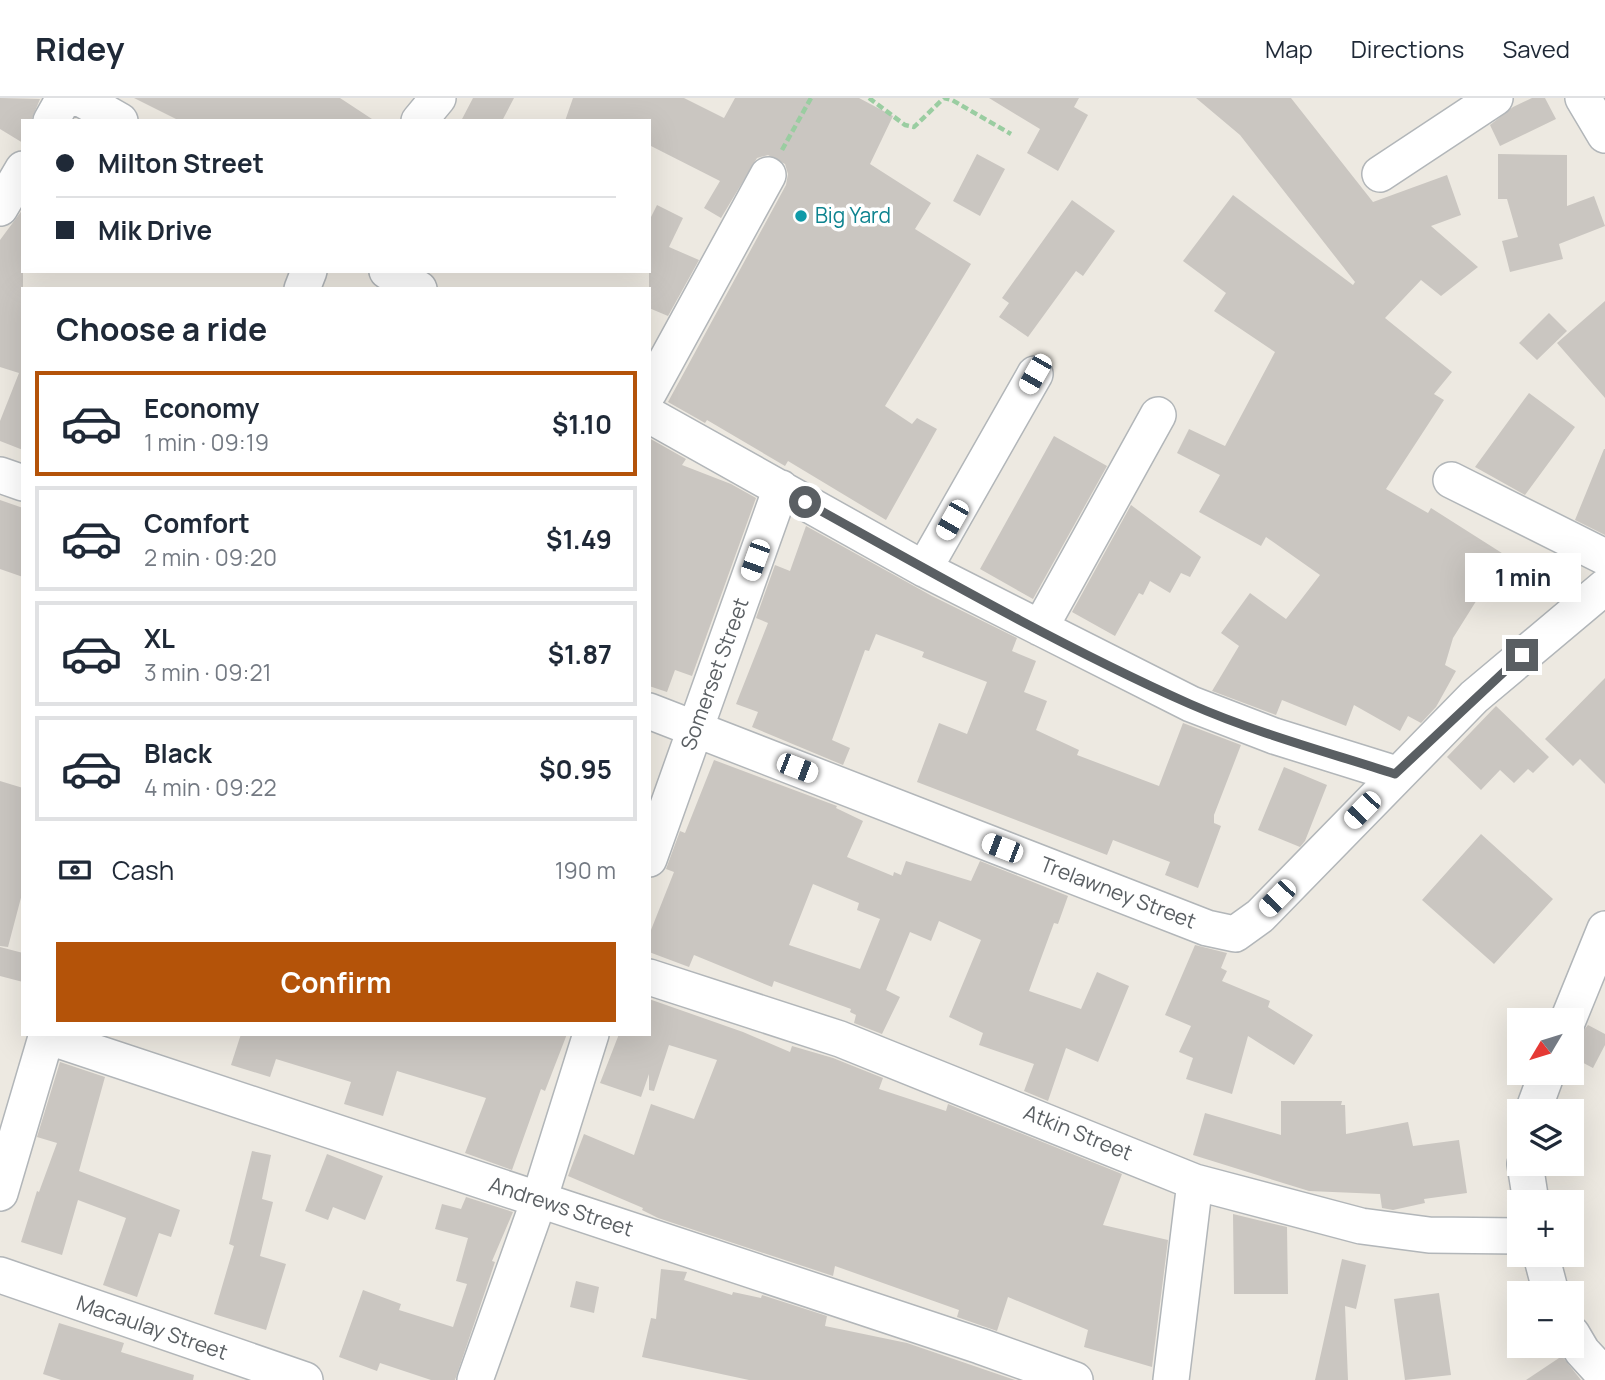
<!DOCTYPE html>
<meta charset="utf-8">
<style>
body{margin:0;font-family:Manrope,sans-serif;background:#f6f6f7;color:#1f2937;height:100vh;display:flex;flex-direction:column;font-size:26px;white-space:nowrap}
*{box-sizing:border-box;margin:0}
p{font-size:23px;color:#747a83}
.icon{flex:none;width:38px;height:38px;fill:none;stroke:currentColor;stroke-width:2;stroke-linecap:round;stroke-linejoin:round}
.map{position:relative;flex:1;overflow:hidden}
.sheet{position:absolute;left:21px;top:189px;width:630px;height:749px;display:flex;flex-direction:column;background:#fff;border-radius:0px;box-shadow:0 7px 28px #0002}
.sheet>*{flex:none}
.top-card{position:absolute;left:21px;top:21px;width:630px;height:154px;border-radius:0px;box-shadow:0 7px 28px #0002;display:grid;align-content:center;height:154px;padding:0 35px;background:#fff}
.needle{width:46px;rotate:232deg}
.buttons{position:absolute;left:1507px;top:910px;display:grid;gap:14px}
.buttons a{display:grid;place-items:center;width:77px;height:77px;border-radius:0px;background:#fff;box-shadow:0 7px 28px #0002;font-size:35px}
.end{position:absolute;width:32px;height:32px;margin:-16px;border:9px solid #5a5f63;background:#fff;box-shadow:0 0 0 4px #fff}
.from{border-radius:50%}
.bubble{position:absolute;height:49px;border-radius:0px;background:#fff;box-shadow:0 7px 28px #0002;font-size:23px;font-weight:700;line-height:49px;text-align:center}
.car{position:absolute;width:21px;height:42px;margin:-21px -10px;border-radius:9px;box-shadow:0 0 5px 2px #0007;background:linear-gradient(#fff 24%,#345 0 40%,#fff 0 76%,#345 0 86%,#fff 0)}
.top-card b{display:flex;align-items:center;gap:24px;height:66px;font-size:26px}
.top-card b+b{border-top:2px solid #e0e1e3}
.top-card i{width:18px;height:18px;background:#1f2937}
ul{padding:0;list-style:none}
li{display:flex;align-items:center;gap:21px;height:105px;margin:0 14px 10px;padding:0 21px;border:4px solid #e0e1e3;border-radius:0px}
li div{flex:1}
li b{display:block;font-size:26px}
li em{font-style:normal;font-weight:700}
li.selected{border-color:#b45309}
li>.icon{width:63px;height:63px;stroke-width:1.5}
h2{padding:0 35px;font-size:32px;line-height:84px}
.pay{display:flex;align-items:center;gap:18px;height:77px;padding:0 35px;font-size:26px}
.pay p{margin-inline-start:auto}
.primary-button{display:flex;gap:14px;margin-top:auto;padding:14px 35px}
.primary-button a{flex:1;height:80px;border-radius:0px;background:#b45309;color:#fff;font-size:28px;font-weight:700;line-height:80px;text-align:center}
header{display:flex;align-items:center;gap:42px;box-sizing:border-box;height:98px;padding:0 35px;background:#fff;border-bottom:2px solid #e0e1e3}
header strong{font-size:33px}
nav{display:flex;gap:38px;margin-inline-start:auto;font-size:24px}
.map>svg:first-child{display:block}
.building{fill:#cac6c1;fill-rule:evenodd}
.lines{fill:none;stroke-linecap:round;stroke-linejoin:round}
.minor-casing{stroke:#b2b6b9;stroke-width:38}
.path{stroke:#9acda1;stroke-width:4.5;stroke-dasharray:7 3.5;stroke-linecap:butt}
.minor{stroke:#fff;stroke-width:35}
.route{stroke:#5a5f63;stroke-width:9}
.culture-dot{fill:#0f9aa8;stroke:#fff;stroke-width:2.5}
.labels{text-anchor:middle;stroke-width:7;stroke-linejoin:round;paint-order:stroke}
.culture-label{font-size:21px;fill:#0d838f;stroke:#fff;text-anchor:start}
.street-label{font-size:21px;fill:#5a5f63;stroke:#fff}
</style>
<header>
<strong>Ridey</strong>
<nav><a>Map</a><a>Directions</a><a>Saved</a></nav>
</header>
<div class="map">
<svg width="1605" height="1282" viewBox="0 0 1605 1282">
<rect width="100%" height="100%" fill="#ede9e1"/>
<path class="building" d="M 0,0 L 40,1 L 31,23 L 23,23 L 23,45 L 0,31 Z
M 134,0 L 340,0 L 375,23 L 180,23 Z
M 473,0 L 514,0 L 502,23 L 461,23 Z
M 573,0 L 684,0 L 724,20 L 735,0 L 859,0 L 893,18 L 870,66 L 931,105 L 915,131 L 971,166 L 885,308 L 912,326 L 917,320 L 937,331 L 886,422 L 788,363 L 785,368 L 707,322 L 705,325 L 668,304 L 786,87 L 788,76 L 785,66 L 768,57 L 757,60 L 721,120 L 704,110 L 720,83 L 649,47 L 649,23 L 565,23 Z
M 989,0 L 1079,0 L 1074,9 L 1088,17 L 1058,73 L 1027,55 L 1040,31 Z
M 1196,0 L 1291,0 L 1373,104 L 1447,77 L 1461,117 L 1431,128 L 1478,169 L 1441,198 L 1421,182 L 1385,220 L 1452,274 L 1434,296 L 1444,302 L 1386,391 L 1428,415 L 1431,410 L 1505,457 L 1453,540 L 1445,567 L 1456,573 L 1436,609 L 1421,625 L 1408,618 L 1400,633 L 1354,607 L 1346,628 L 1282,602 L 1276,617 L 1212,593 L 1239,548 L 1221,535 L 1250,495 L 1286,521 L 1320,477 L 1266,439 L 1261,448 L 1199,414 L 1220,377 L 1177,355 L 1189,331 L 1225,348 L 1275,254 L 1214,213 L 1226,195 L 1183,163 L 1233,97 L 1353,187 L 1355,184 L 1240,37 Z
M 1532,0 L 1545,0 L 1556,21 L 1500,48 L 1490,27 L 1513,9 Z
M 977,56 L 1005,71 L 980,118 L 953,103 Z
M 1498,56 L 1567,57 L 1567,108 L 1594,98 L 1605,128 L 1559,146 L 1563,161 L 1510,174 L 1502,143 L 1518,139 L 1507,101 L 1498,101 Z
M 1072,102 L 1115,133 L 1083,178 L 1076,173 L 1028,239 L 999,219 L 1009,205 L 1002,200 Z
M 657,107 L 683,120 L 669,149 L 699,162 L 668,218 L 649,210 L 649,123 Z
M 23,111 L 23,352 L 0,343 L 0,323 L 19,275 L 0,269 L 0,142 Z
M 1605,203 L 1605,300 L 1557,245 Z
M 1549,215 L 1567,233 L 1537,262 L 1519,245 Z
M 1529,295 L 1575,329 L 1525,397 L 1475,369 Z
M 1054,338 L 1107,368 L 1033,501 L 980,471 Z
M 649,340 L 686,361 L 682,367 L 731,386 L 756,400 L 692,578 L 675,572 L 667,594 L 649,588 Z
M 1604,351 L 1605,351 L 1605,437 L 1575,422 Z
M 0,402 L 23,410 L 23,479 L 0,471 Z
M 1131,407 L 1201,459 L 1190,479 L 1181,475 L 1170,495 L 1150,483 L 1143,497 L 1139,495 L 1115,538 L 1072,514 Z
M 806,428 L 932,498 L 1017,540 L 1012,553 L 1036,563 L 1024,594 L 1047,603 L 1036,632 L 1079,652 L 1077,657 L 1159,688 L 1183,625 L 1241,647 L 1214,717 L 1214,725 L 1221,728 L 1198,790 L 1165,777 L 1170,764 L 1113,742 L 1107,757 L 917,684 L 939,625 L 967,636 L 987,584 L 922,559 L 924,554 L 876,536 L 869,553 L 865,552 L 832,642 L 850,650 L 843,667 L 752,629 L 758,614 L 736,606 L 768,525 L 756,520 L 775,467 L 790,473 Z
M 1605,580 L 1605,686 L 1580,661 L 1573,668 L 1545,641 Z
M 1496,608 L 1549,659 L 1533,675 L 1528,671 L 1514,685 L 1500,672 L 1481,692 L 1447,659 Z
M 714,662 L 837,708 L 836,710 L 863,723 L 847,759 L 893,778 L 894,774 L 901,777 L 906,763 L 971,783 L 980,763 L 1068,798 L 1058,826 L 1054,825 L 1029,893 L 1081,911 L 1097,874 L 1129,888 L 1098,964 L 1066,950 L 1048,1003 L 1024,993 L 1034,966 L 979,947 L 983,935 L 949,919 L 981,842 L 939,823 L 931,843 L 910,834 L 886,892 L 900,899 L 882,936 L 854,925 L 856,917 L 850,914 L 851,911 L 774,883 L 772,889 L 694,857 L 689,869 L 649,854 L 649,837 L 674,774 L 666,771 L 680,733 L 685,735 ZM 813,786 L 859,805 L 857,812 L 880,821 L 860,871 L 789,847 Z
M 1284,669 L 1327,687 L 1305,743 L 1300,749 L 1258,732 Z
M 0,683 L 23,690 L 23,792 L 8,849 L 0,848 Z
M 1481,736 L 1553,801 L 1494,866 L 1422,802 Z
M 1195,847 L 1227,855 L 1221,870 L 1227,873 L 1222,883 L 1270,903 L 1268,909 L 1313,937 L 1294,967 L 1248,938 L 1232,996 L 1186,981 L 1193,960 L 1179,954 L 1191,928 L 1165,917 Z
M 0,849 L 23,855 L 23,884 L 0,878 Z
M 649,901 L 743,934 L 790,954 L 792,948 L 833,960 L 883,980 L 879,991 L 946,1013 L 948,1006 L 1122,1076 L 1103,1127 L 1168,1142 L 1152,1269 L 1084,1249 L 1088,1232 L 1008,1199 L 997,1233 L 957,1219 L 959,1212 L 835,1168 L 833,1178 L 658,1120 L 642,1112 L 643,1110 L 568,1078 L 584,1036 L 634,1057 L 651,1006 L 694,1021 L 717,962 L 669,947 L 654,993 L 649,992 L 649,976 L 641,999 L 600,985 L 619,936 L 649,936 Z
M 1588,927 L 1605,936 L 1605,947 L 1593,970 L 1572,959 L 1578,939 Z
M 241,936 L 567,936 L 545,993 L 541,991 L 512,1072 L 465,1055 L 486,1000 L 397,973 L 383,1018 L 344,1006 L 351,984 L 276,961 L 270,979 L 231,967 Z
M 60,964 L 105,979 L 79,1073 L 180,1112 L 171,1139 L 159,1135 L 137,1199 L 103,1187 L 126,1120 L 78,1102 L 62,1157 L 21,1144 L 37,1093 L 39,1094 L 57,1045 L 37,1039 Z
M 1281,1003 L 1342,1003 L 1341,1007 L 1345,1007 L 1346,1036 L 1408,1024 L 1413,1048 L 1459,1042 L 1467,1095 L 1424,1101 L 1425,1105 L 1393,1112 L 1382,1110 L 1380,1096 L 1309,1093 L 1193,1057 L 1205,1015 L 1281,1037 Z
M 252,1053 L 271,1057 L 262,1101 L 273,1104 L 260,1158 L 286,1166 L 266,1232 L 214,1216 L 234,1148 L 229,1146 Z
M 327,1056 L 383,1078 L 365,1122 L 333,1109 L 328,1122 L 305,1113 Z
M 466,1099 L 513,1114 L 492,1163 L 495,1164 L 455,1282 L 431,1282 L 380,1265 L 377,1273 L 339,1259 L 363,1192 L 401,1206 L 399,1212 L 453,1229 L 467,1186 L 456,1183 L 468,1140 L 435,1131 L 442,1106 L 461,1111 Z
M 1233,1116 L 1287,1129 L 1288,1196 L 1234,1196 Z
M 1342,1161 L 1366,1167 L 1356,1211 L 1345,1208 L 1348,1282 L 1315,1282 Z
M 661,1171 L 687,1174 L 684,1182 L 732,1197 L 733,1194 L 761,1200 L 762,1197 L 827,1218 L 825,1228 L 907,1245 L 1015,1282 L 749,1282 L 642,1259 L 651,1220 L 656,1221 Z
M 576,1183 L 599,1189 L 594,1215 L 570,1209 Z
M 1439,1195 L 1451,1277 L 1405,1282 L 1394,1201 Z
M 59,1225 L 124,1245 L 121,1254 L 194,1277 L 193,1282 L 61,1282 L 43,1276 Z
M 1562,1258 L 1581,1282 L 1526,1282 Z"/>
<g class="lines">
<defs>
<path id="minor" d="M 80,0 L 120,23
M 1583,0 L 1605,37
M 51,23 L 64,0
M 419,23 L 438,0
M 1380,76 L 1495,0
M 0,110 L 23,71
M 387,173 L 419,191
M 302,191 L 309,173
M 649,294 L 768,77
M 649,317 L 924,471 L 1191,606 L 1274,638 L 1396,676
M 0,377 L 23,385
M 1451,382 L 1605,459
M 924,471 L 1035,276
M 1040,530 L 1158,317
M 649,613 L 1207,830 L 1235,836 L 1260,818 L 1474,599 L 1605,489
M 649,761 L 781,390
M 649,879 L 840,941 L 1195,1084 L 1361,1128 L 1429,1137 L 1519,1138
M 1568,922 L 1605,831
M 46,938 L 980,1248 L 1075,1282
M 1533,1013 L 1547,975
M 1525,1066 L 1531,1104
M 0,1095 L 47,936
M 1541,1157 L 1551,1195
M 0,1177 L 305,1282
M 1572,1236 L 1582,1253 L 1605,1278
M 475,1282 L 539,1102 L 591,936
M 1171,1282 L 1195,1084"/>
</defs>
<use href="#minor" class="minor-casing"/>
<path class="path" d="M 869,0 L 905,27 L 914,29 L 944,0 L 952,2 L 1011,36
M 782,52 L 811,0"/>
<use href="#minor" class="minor"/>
</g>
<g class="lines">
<path class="route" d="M 805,404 C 931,474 1058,547 1190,606 C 1256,635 1327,654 1395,676 L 1522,557"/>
</g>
<circle class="culture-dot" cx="801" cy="118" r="7"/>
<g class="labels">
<g class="culture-label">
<text x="815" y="125">Big Yard</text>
</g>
<g class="street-label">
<text transform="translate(715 576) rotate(-70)" y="7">Somerset Street</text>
<text transform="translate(1118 795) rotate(21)" y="7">Trelawney Street</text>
<text transform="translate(1078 1035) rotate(22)" y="7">Atkin Street</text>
<text transform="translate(561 1109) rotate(18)" y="7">Andrews Street</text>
<text transform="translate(152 1230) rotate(19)" y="7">Macaulay Street</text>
</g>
</g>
</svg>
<div class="buttons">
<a><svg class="needle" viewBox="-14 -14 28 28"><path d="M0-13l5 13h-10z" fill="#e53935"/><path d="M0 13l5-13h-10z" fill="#747a83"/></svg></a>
<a><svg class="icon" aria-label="layers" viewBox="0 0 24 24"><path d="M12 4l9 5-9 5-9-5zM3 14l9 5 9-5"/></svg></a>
<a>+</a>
<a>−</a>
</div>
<i class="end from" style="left:805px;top:404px"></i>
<i class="end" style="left:1522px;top:557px"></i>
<div class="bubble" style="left:1465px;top:455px;width:116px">1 min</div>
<i class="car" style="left:1035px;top:276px;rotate:210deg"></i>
<i class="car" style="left:952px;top:422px;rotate:210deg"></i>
<i class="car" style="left:755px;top:462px;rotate:200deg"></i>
<i class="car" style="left:797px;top:670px;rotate:111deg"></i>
<i class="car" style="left:1362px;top:712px;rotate:224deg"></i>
<i class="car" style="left:1002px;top:750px;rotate:291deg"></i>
<i class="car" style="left:1277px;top:800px;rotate:224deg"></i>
<div class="top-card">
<b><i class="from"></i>Milton Street</b>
<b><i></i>Mik Drive</b>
</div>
<section class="sheet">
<h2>Choose a ride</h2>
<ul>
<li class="selected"><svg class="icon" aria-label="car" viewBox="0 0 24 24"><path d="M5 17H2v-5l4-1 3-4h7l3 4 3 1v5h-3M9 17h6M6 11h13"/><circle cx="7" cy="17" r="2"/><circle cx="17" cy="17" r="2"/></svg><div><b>Economy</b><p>1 min · 09:19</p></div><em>$1.10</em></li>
<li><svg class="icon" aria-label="car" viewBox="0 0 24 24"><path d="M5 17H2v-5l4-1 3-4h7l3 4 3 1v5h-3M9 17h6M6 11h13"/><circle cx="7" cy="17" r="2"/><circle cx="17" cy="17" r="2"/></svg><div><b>Comfort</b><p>2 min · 09:20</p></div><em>$1.49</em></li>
<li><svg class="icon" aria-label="car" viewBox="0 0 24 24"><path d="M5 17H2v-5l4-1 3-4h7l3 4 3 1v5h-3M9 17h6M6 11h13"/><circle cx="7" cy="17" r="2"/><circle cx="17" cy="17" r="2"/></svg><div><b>XL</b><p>3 min · 09:21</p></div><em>$1.87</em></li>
<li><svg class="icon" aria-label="car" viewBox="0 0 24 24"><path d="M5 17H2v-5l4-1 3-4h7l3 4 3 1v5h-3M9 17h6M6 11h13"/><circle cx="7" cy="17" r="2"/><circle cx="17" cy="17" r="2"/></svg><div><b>Black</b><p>4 min · 09:22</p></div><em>$0.95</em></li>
</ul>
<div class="pay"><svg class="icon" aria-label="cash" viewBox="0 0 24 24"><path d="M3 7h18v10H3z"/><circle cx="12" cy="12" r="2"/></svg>Cash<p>190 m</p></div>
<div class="primary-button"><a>Confirm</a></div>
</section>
</div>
